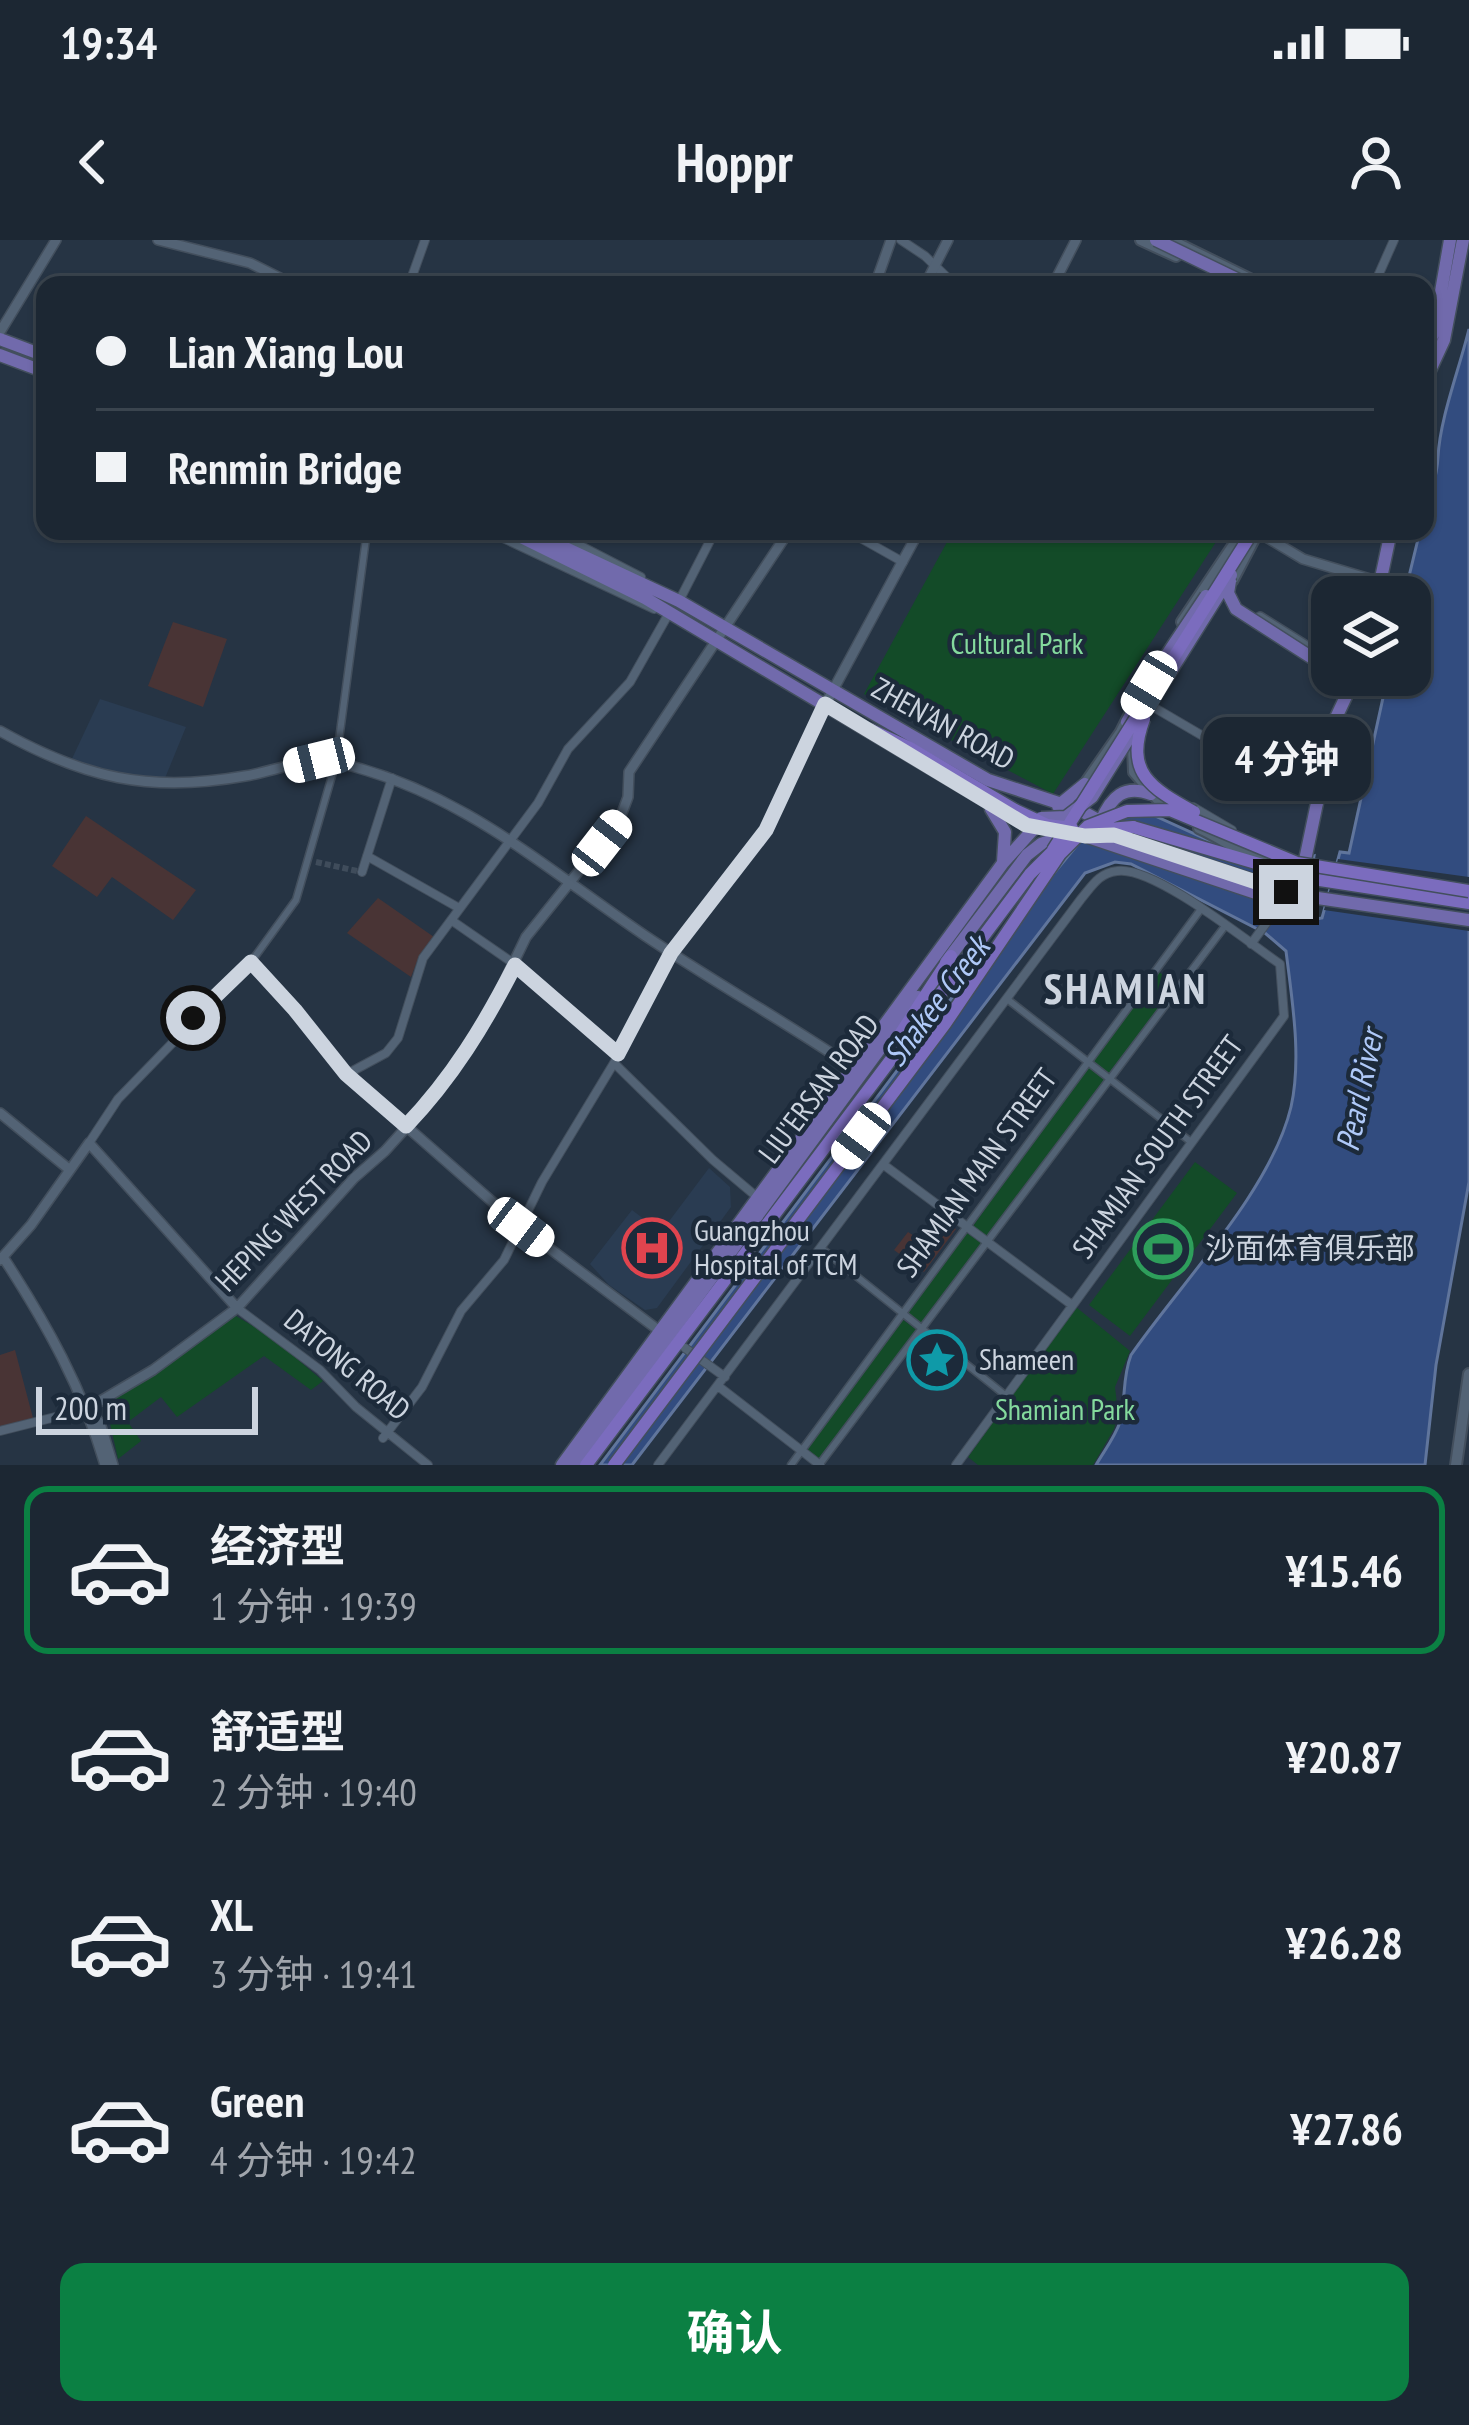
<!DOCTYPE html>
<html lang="zh">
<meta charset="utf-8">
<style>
body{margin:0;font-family:"PT Sans Narrow","Noto Sans SC",sans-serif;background:#29333f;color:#f1f3f6;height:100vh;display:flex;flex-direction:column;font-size:45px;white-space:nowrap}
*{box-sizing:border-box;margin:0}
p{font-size:39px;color:#a0a5ac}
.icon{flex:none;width:66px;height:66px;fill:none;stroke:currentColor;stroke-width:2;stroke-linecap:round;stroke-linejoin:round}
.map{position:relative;height:1225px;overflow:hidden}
.details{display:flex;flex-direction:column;background:#1c2733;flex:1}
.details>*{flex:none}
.banner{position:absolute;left:36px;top:36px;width:1398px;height:264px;border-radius:24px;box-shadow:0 3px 9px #0004,0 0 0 3px #3a444e;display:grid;align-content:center;height:264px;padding:0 60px;background:#1c2733}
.controls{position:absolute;left:1311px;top:336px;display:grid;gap:24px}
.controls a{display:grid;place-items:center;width:120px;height:120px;border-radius:24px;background:#1c2733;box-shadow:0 3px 9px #0004,0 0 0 3px #3a444e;font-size:60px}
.scale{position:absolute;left:36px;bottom:30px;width:222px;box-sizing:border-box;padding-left:12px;border:6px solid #ccd4df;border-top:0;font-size:33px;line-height:42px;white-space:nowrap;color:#ccd4df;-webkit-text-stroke:9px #1c2a3a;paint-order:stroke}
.end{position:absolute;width:54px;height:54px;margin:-27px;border:15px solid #ccd4df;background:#111;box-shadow:0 0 0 6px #111}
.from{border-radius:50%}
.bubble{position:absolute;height:84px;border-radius:24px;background:#1c2733;box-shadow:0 3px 9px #0004,0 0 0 3px #3a444e;font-size:39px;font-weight:700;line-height:84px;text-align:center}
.car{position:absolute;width:36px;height:72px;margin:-36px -18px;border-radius:15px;box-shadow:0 0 9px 3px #0007;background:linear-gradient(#fff 24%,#345 0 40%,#fff 0 76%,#345 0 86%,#fff 0)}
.banner b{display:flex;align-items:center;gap:42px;height:114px;font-size:45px}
.banner b+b{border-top:3px solid #3a444e}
.banner i{width:30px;height:30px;background:#f1f3f6}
ul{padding:21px 0 0;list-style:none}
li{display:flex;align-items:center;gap:36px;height:168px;margin:0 24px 18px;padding:0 36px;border:6px solid transparent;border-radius:24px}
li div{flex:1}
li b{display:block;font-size:45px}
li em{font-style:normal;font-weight:700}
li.selected{border-color:#0b8043}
li>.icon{width:108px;height:108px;stroke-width:1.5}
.primary-button{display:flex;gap:24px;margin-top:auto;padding:24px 60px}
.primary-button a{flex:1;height:138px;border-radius:24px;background:#0b8043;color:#fff;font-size:48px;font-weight:700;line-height:138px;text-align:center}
.status{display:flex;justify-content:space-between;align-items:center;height:84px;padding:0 60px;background:#1c2733;direction:ltr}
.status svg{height:33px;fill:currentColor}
header{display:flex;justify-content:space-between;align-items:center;height:156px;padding:0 60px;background:#1c2733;font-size:54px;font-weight:700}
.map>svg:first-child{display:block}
.built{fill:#2a3c52}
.education{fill:#493435}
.green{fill:#134b28}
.water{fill:#324c7f;stroke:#60759c;stroke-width:3}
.pier{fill:#263444}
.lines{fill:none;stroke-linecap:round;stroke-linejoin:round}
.pedestrian-tunnel{stroke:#3f4c5b;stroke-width:6;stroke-dasharray:6 3;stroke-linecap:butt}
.pedestrian-casing{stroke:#434f5d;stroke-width:9}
.minor-casing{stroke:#434f5d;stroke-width:10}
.tertiary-casing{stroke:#434f5d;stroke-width:12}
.secondary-casing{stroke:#434f5d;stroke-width:14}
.primary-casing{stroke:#434f5d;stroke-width:15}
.trunk-casing{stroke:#434f5d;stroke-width:15}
.pedestrian{stroke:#536375;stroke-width:6}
.minor{stroke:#536375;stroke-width:8}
.tertiary{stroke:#536375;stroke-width:9}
.secondary{stroke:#536375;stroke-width:10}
.primary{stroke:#716aac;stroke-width:12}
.trunk{stroke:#7b6cbe;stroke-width:12}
.primary-bridge-casing{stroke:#434f5d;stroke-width:15;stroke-linecap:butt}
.trunk-bridge-casing{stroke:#434f5d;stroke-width:15;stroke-linecap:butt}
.primary-bridge{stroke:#716aac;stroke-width:12}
.trunk-bridge{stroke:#7b6cbe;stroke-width:12}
.route{stroke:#ccd4df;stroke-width:15}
.labels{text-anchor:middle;stroke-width:9;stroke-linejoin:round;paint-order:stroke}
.park-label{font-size:30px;fill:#84da9d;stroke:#1c2a3a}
.street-label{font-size:30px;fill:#ccd4df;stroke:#1c2a3a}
.poi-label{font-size:30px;fill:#ccd4df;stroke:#1c2a3a;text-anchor:start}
.water-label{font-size:33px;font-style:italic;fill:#afc9f8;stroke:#1c2a3a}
.district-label{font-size:42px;font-weight:bold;letter-spacing:3px;fill:#ccd4df;stroke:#1c2a3a}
</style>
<div class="status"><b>19:34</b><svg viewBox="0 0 49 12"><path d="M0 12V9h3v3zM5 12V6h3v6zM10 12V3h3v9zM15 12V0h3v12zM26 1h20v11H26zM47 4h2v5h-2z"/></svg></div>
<header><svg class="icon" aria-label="back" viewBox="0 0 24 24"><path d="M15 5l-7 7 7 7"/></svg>Hoppr<svg class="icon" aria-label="person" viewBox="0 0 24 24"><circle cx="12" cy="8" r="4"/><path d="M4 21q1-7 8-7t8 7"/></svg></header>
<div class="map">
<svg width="1469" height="1225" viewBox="0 0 1469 1225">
<rect width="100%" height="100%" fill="#263444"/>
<path class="built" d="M 100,459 L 186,487 L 163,543 L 70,523 Z
M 709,928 L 730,947 L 731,967 L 657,1068 L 645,1070 L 609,1045 L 590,1024 L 632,970 L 661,992 Z"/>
<path class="education" d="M 173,382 L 227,399 L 203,467 L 148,446 Z
M 86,576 L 196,650 L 173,680 L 112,637 L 97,657 L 52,626 Z
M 378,658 L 434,697 L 418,719 L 411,737 L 347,693 Z
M 937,975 L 956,989 L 924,1032 L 894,1010 L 908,992 L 919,999 Z
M 15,1110 L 33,1178 L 0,1187 L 0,1115 Z"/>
<path class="green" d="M 953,291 L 1223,291 L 1053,554 L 864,454 Z
M 1158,731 L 1176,745 L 1109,833 L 1091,820 Z
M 1087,825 L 1105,838 L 986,1000 L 971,989 Z
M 1195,922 L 1237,953 L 1130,1096 L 1089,1065 Z
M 967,993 L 983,1004 L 922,1084 L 907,1073 Z
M 1076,1067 L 1130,1111 L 1115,1147 L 1118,1173 L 1114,1189 L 1093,1225 L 978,1225 L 968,1217 Z
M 236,1076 L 270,1096 L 323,1141 L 311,1150 L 264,1116 L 177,1177 L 161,1157 L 128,1182 L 141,1201 L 118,1219 L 105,1161 L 161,1129 Z
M 902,1079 L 917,1090 L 818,1221 L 805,1211 Z"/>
<path class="water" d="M 1469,89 L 1469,942 L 1436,1125 L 1425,1225 L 1096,1225 C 1104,1211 1115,1197 1120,1182 C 1126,1159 1122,1138 1131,1115 C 1180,1044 1271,951 1291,867 C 1302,818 1292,760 1286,711 L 1265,693 L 1131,624 L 1115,622 L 1085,633 L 632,1225 L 600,1225 L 960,747 L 1078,604 L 1114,569 L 1133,566 L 1237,613 L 1280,628 L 1314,616 L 1305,674 L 1311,680 L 1322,678 L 1340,612 L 1349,613 L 1388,435 L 1410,435 L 1410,357 L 1404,357 L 1420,291 L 1425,291 C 1425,263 1437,244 1438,217 C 1440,178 1459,130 1469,89 Z"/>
<path class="pier" d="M 1338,619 L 1469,637 L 1469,691 L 1324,670 Z"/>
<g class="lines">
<path class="pedestrian-tunnel" d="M 316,622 L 357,631"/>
<defs>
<path id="pedestrian" d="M 251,722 L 296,660 L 336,522 L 367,291
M 1007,759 L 1191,902
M 821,1008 L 1005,1155
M 791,1225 L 1201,669
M 819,1225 L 1225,686"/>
<path id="minor" d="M 901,0 L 925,16 L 955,45
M 409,45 L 425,0
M 1374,45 L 1394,0
M 488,291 L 654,369
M 552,291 L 641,337
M 848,291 L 903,322
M 679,361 L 715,291
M 1155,468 L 1319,564
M 1193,567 L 1232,590
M 367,616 L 459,668
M 362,632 L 392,538
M 1257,656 C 1272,668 1278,672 1298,668 L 1300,651
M 451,680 L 516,725 L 618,814
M 1251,704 L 1275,671
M 614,823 L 713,920 L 757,957
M 347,834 L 386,813 L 398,798 L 423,718 L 538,563 L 568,509 L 630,442 L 669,373
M 89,903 L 118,859 L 251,722 L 347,834 L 406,886
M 884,925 L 1072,1065
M 237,1068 L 320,1130 L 356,1167 L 428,1225
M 685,1108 L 725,1137
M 718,1146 L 820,1225
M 0,1191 L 87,1169
M 383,1198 L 422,1147 L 461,1071 L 504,1020 L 542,942 L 614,823 L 672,713 L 758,603 L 825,466
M 658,1225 L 1081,659 C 1092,646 1099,633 1117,631 C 1153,625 1248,702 1280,724 L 1284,776 L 956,1225"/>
<path id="tertiary" d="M 158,0 L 250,23 L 294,45
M 875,45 L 891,0
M 925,45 L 948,0
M 1053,45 L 1076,0
M 0,92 L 56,0
M 1258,292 L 1303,319 L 1380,342
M 1260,377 L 1332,422
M 825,465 L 919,291
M 0,491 C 84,538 149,553 245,536 C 272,532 308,516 335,522 C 459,550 541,625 644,695 C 712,741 784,781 852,827
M 0,873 L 70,930
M 406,886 L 521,987 L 661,1092
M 3,1017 C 46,1083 83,1149 105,1225
M 0,1020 L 31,985 L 89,903 L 237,1068
M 87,1169 L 153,1130 L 237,1068 L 354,938 L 385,911 L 431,860 L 483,786 L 526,697 L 619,581 L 628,557 L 629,532 L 789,291
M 91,1173 L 100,1183 L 113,1225"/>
<path id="secondary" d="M 1141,0 L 1176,16
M 1170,0 L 1262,45
M 1232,341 L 1254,299
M 1182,382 L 1243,291
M 1133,506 L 1134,532 L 1167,570
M 1080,551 L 1121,492 L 1153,428
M 1199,588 C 1230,602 1256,625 1292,623
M 1456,1225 L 1469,1134"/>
<path id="primary" d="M 0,99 L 45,116
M 1425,113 L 1434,92 L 1450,0
M 0,115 L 45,132
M 1425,141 L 1444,100 L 1463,0
M 509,291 L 645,358 L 1026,585 L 1085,596 L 1274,659 L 1285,659 L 1300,644 L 1334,482 L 1356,435
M 529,291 L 679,361 L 988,540 L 1080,570 L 1103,583
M 1377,357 L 1391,291
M 1127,482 L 1166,416
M 1058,566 L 1085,544
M 991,569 L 1005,592 L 1003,622
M 1101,581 C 1111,557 1124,544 1151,554
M 1103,594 L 1126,598 L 1297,655 L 1469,680
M 946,722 L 1027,615 L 1041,604 L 1064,596
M 562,1225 L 1003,623 L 1038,584
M 574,1225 L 918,757"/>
<path id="trunk" d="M 871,490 L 910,508 L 1015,570
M 1133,587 L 1307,638 L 1469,663
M 895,802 L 951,716
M 586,1225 L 938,757"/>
</defs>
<use href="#pedestrian" class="pedestrian-casing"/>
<use href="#minor" class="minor-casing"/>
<use href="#tertiary" class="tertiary-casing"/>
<use href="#secondary" class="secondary-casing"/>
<use href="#primary" class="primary-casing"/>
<use href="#trunk" class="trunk-casing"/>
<use href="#pedestrian" class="pedestrian"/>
<use href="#minor" class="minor"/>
<use href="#tertiary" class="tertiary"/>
<use href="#secondary" class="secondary"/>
<use href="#primary" class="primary"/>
<use href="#trunk" class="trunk"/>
<defs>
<path id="primary-bridge" d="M 1156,0 L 1249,45
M 1230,341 L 1228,353 L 1236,369 L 1331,430
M 1166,416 L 1206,356
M 1041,578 L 1066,577 L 1092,557 L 1231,335"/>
<path id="trunk-bridge" d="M 1144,479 C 1124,533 1151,548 1194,572
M 1015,570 L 1047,585 L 1072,588
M 1084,591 L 1133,587
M 1053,610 L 1253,291
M 938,757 L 1030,634 L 1056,608
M 614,1225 L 945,784 L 1060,614 L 1088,586 L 1127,571 L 1170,570 L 1297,623 L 1469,651"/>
</defs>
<use href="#primary-bridge" class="primary-bridge-casing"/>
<use href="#trunk-bridge" class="trunk-bridge-casing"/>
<use href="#primary-bridge" class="primary-bridge"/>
<use href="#trunk-bridge" class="trunk-bridge"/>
</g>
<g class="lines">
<path class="route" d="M 193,778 L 251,722 L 295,770 L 346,834 L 406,886 C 452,838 485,784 515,725 L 618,814 L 671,713 L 766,590 L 825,464 L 1026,585 L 1085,596 L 1114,595 L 1286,652"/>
</g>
<defs>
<symbol id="hospital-ring" viewBox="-11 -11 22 22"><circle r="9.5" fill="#1c2a3a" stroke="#e0444e" stroke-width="1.5"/><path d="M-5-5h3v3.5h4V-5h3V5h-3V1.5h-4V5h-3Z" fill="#e0444e"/></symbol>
<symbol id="stadium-ring" viewBox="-11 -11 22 22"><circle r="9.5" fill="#1c2a3a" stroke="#2e9e5b" stroke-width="1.5"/><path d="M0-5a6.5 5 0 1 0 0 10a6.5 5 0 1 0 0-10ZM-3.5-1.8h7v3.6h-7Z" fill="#2e9e5b"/></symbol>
<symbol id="sight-ring" viewBox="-11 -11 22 22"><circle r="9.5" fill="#1c2a3a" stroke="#0f9aa8" stroke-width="1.5"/><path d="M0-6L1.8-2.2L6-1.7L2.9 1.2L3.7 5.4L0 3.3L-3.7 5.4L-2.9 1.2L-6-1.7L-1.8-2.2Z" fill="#0f9aa8"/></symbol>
</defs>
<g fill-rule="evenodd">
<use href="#hospital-ring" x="619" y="975" width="66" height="66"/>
<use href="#stadium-ring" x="1130" y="976" width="66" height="66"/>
<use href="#sight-ring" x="904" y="1087" width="66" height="66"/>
</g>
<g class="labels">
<g class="park-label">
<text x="1017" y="414">Cultural Park</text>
<text x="1065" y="1180">Shamian Park</text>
</g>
<g class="street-label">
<text transform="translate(943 484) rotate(29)" y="10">ZHEN'AN ROAD</text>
<text transform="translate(819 849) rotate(-53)" y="10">LIU'ERSAN ROAD</text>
<text transform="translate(1158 907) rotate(-54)" y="10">SHAMIAN SOUTH STREET</text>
<text transform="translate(977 933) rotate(-54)" y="10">SHAMIAN MAIN STREET</text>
<text transform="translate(294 971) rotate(-46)" y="10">HEPING WEST ROAD</text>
<text transform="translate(347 1125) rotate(40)" y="10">DATONG ROAD</text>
</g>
<g class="poi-label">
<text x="694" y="1001">Guangzhou<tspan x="694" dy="34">Hospital of TCM</tspan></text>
<text x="1205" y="1019">沙面体育俱乐部</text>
<text x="979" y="1130">Shameen</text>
</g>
<g class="water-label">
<text transform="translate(936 761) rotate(-53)" y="12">Shakee Creek</text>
<text transform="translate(1359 850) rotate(-78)" y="12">Pearl River</text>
</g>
<g class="district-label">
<text x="1126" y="764">SHAMIAN</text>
</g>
</g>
</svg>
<div class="controls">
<a><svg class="icon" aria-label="layers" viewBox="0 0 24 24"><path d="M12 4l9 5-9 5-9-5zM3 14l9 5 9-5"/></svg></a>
</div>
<div class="scale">200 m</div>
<i class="end from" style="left:193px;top:778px"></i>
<i class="end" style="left:1286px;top:652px"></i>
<div class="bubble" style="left:1203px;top:477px;width:168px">4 分钟</div>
<i class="car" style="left:1149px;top:445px;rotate:211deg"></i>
<i class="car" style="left:319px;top:520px;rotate:256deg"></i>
<i class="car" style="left:602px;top:603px;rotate:38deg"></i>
<i class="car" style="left:861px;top:896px;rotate:217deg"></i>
<i class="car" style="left:521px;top:987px;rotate:127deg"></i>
<div class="banner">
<b><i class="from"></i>Lian Xiang Lou</b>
<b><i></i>Renmin Bridge</b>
</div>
</div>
<section class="details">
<ul>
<li class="selected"><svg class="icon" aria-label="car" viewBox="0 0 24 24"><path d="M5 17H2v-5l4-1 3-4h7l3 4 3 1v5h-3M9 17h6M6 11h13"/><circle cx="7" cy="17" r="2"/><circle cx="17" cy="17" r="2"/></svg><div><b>经济型</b><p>1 分钟 · 19:39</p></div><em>¥15.46</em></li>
<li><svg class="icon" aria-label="car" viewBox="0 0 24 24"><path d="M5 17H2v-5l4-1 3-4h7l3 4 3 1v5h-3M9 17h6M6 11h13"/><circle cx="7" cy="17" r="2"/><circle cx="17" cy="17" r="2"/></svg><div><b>舒适型</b><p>2 分钟 · 19:40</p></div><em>¥20.87</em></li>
<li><svg class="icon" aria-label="car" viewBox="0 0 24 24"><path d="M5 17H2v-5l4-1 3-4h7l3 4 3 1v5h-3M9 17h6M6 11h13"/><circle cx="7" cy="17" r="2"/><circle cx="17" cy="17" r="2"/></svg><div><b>XL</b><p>3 分钟 · 19:41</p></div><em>¥26.28</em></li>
<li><svg class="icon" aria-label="car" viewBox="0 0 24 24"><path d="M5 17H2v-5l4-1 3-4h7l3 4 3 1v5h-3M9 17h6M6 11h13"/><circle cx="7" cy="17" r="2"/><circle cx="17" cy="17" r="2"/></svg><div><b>Green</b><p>4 分钟 · 19:42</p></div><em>¥27.86</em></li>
</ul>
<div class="primary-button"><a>确认</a></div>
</section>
